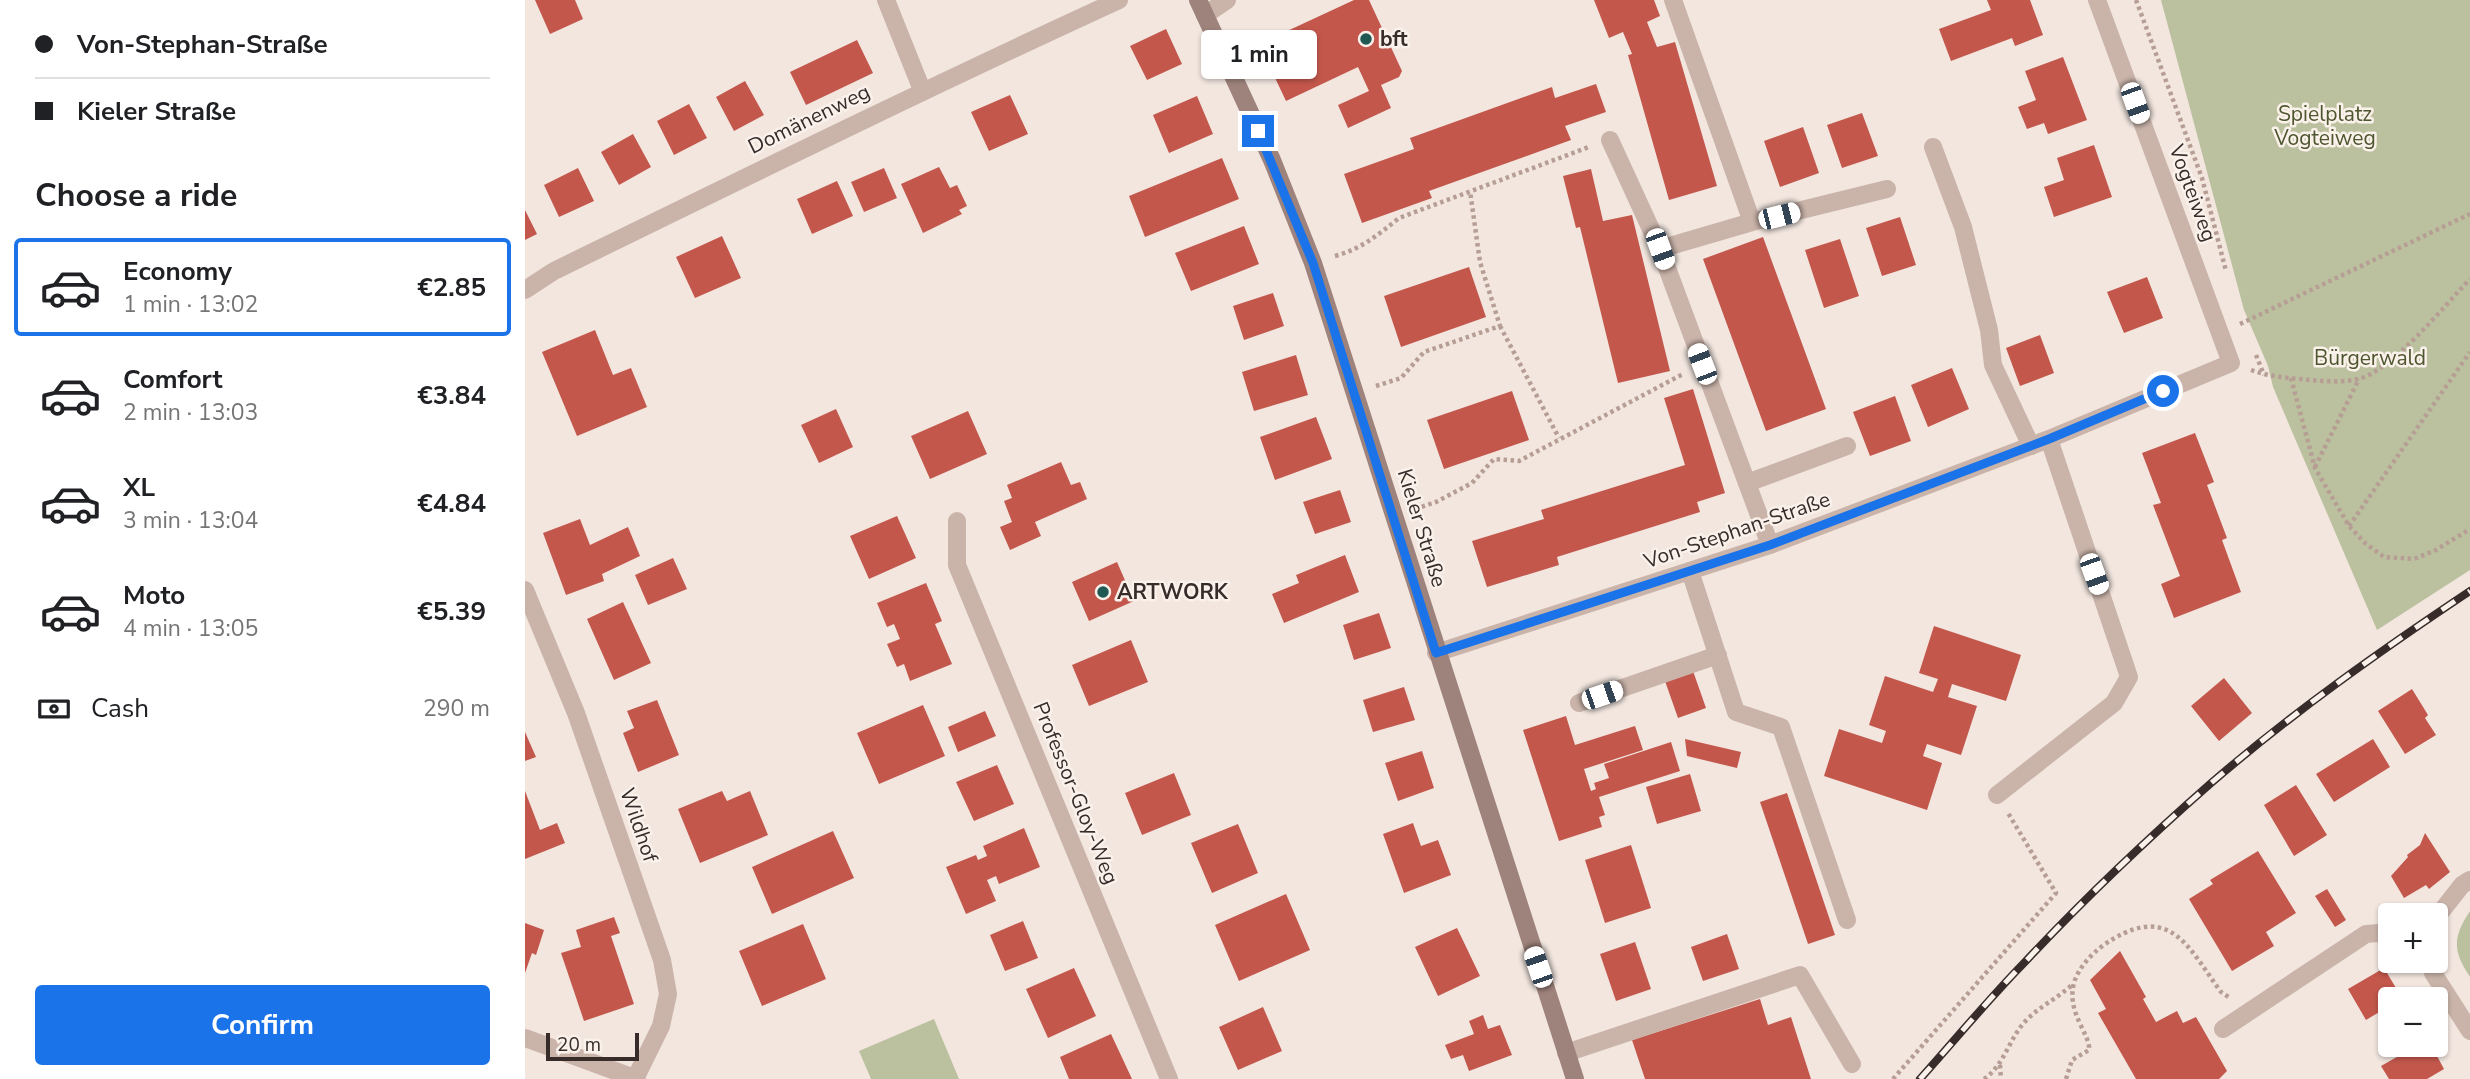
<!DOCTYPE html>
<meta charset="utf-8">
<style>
body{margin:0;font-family:"Nunito Sans",sans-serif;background:#f2f2f2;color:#202124;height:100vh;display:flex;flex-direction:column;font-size:26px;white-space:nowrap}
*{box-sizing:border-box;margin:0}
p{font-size:23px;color:#757577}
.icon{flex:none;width:38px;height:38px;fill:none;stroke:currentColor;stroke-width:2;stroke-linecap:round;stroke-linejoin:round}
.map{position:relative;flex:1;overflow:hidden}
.side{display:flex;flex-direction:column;background:#fff;width:525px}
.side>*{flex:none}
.guide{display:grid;align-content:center;height:154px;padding:0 35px;background:#fff}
.fabs{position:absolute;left:1853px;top:903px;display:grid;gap:14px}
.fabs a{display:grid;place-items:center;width:70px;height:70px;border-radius:7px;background:#fff;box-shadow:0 2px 5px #0004;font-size:35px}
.scale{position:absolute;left:21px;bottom:18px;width:93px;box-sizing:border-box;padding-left:7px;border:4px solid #382c2a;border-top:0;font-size:19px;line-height:24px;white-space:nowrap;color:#382c2a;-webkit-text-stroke:5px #faf1eb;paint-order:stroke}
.end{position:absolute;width:32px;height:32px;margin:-16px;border:9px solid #1a73e8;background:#fff;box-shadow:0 0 0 4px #fff}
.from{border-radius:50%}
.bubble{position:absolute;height:49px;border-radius:7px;background:#fff;box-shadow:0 2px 5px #0004;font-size:23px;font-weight:700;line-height:49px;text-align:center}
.car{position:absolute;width:21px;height:42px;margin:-21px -10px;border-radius:9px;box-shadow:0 0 5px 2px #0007;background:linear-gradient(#fff 24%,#345 0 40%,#fff 0 76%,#345 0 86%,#fff 0)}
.guide b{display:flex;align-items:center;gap:24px;height:66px;font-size:26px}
.guide b+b{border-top:2px solid #e0e0e0}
.guide i{width:18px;height:18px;background:#202124}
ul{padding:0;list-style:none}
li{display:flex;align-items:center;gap:21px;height:98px;margin:0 14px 10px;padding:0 21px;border:4px solid transparent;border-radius:7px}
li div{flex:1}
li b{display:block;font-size:26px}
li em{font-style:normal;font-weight:700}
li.selected{border-color:#1a73e8}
li>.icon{width:63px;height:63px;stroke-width:1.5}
h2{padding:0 35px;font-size:32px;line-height:84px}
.pay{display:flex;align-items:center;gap:18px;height:77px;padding:0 35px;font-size:26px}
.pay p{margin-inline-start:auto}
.action{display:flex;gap:14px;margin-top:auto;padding:14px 35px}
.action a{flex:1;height:80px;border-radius:7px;background:#1a73e8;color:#fff;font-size:28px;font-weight:700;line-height:80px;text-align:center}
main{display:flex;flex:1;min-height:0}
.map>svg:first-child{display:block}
.green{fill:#bbc19f}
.building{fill:#c3574c}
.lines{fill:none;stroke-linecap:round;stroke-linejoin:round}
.path{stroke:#b69e95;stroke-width:4.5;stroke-dasharray:3.5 3.5;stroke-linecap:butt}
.lane{stroke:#cab4aa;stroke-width:18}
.street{stroke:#cab4aa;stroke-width:18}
.secondary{stroke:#9e837c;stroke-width:18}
.rail-casing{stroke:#382c2a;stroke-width:8}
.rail{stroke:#faf1eb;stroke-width:5;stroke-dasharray:16;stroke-linecap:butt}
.route{stroke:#1a73e8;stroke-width:9}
.poi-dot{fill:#205954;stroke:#faf1eb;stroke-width:2.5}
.labels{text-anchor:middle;stroke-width:5;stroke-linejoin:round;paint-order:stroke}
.poi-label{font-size:21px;font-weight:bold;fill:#382c2a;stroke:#faf1eb;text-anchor:start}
.park-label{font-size:21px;fill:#4d562e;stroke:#faf1eb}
.street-label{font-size:21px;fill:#382c2a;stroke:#faf1eb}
</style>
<main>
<section class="side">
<div class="guide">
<b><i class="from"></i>Von-Stephan-Straße</b>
<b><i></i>Kieler Straße</b>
</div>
<h2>Choose a ride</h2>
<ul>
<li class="selected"><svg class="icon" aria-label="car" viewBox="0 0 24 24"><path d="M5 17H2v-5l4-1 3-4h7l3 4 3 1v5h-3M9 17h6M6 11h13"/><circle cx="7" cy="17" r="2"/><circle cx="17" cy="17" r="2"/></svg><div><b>Economy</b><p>1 min · 13:02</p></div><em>€2.85</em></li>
<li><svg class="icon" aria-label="car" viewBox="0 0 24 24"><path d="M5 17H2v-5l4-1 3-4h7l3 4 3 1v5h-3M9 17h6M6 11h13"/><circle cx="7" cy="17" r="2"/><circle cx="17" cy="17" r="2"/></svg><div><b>Comfort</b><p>2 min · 13:03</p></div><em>€3.84</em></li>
<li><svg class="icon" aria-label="car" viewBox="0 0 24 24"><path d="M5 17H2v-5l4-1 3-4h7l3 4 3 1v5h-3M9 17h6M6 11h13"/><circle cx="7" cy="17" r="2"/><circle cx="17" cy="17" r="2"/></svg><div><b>XL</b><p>3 min · 13:04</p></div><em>€4.84</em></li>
<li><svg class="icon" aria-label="car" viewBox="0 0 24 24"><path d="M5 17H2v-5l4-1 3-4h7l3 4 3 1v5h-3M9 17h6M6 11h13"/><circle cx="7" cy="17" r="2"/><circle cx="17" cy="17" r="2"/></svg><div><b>Moto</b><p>4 min · 13:05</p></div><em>€5.39</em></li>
</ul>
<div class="pay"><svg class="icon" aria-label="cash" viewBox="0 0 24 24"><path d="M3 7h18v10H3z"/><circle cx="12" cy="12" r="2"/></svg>Cash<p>290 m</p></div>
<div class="action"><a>Confirm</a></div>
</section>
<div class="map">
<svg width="1945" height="1079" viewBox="0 0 1945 1079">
<rect width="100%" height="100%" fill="#f2e6df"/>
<path class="green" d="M 1636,0 L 1945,0 L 1945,570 L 1852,630 L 1748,387 L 1743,366 L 1719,310 Z
M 1945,911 L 1945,977 C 1927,950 1928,937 1945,911 Z
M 409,1019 L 434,1079 L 346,1079 L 334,1051 Z"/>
<path class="building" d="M 10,0 L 50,0 L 58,19 L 25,34 Z
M 829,0 L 844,0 L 877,71 L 874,77 L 856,85 L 866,108 L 823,128 L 813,105 L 844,91 L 833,67 L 761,101 L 734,44 Z
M 1069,0 L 1129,0 L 1135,16 L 1122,22 L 1132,47 L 1150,42 L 1192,186 L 1144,200 L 1103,55 L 1107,54 L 1098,32 L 1084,38 Z
M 1462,0 L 1505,0 L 1518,35 L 1490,46 L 1487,38 L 1426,61 L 1414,29 L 1466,10 Z
M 641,29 L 657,64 L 622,80 L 605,46 Z
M 332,40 L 348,73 L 281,105 L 265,72 Z
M 1538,57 L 1562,120 L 1523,134 L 1519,123 L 1502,129 L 1493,107 L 1511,100 L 1500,71 Z
M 220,81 L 239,115 L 209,131 L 191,97 Z
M 1071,84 L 1081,112 L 1040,126 L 1046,140 L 904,191 L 907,198 L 837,223 L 819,174 L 889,149 L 885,138 L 1027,87 L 1030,98 Z
M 485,95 L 503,134 L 464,151 L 446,112 Z
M 672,96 L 688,134 L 644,153 L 628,115 Z
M 164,104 L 182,138 L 149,155 L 132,121 Z
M 1337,113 L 1353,156 L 1317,168 L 1302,125 Z
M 1278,127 L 1294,173 L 1255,187 L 1239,141 Z
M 108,134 L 126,167 L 94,185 L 76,152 Z
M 1569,145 L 1587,197 L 1529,217 L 1519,187 L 1539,180 L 1532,158 Z
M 697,158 L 714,199 L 620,237 L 604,196 Z
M 414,167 L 425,188 L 432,185 L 442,206 L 434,210 L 437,214 L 398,233 L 376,184 Z
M 53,168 L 69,201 L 34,217 L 19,185 Z
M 359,168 L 372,198 L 339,212 L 326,182 Z
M 1066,169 L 1078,221 L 1107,215 L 1145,371 L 1093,383 L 1055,227 L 1051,228 L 1038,176 Z
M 312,181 L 328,216 L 287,234 L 272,199 Z
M 0,210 L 12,234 L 0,240 Z
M 1375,217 L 1391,265 L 1357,276 L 1341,228 Z
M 719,226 L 734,264 L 666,291 L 650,253 Z
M 197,236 L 216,278 L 170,298 L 151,257 Z
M 1238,237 L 1301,409 L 1241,431 L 1178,259 Z
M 1315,239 L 1334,296 L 1299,308 L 1280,250 Z
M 944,267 L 961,317 L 876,347 L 859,296 Z
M 1622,277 L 1638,318 L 1599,333 L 1582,292 Z
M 748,293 L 759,326 L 719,340 L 708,306 Z
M 70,330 L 88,375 L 106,368 L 122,407 L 52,436 L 17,352 Z
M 1515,335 L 1529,373 L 1495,386 L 1481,348 Z
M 771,355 L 783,395 L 729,411 L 717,372 Z
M 1427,368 L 1444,409 L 1403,427 L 1386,385 Z
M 1168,389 L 1200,493 L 1172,502 L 1175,512 L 1032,557 L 1034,565 L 962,587 L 947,541 L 1019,519 L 1016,510 L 1160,465 L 1139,398 Z
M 987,391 L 1004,440 L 919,469 L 902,420 Z
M 1370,396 L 1386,441 L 1345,456 L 1328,412 Z
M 311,409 L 328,447 L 294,463 L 276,425 Z
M 443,411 L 462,454 L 405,479 L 386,436 Z
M 791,417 L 807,459 L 750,480 L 735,437 Z
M 1670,433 L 1689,482 L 1682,485 L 1702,538 L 1697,540 L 1716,592 L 1649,618 L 1636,584 L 1655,576 L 1628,505 L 1636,503 L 1617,453 Z
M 536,462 L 546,485 L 555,482 L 562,499 L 510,522 L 516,536 L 485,550 L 475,527 L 487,522 L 479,501 L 487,498 L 482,485 Z
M 815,490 L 826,522 L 790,534 L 778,502 Z
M 372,516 L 391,558 L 344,579 L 325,536 Z
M 55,519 L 65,545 L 103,527 L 115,556 L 77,574 L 79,581 L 41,595 L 18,533 Z
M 820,555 L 834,592 L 759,623 L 747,594 L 774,583 L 771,575 Z
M 148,558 L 162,589 L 123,605 L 110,575 Z
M 592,562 L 609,601 L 564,621 L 547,582 Z
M 401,583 L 417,621 L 410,624 L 427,664 L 385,681 L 379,664 L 372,667 L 362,644 L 375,639 L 369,624 L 362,627 L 352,603 Z
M 98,602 L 126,663 L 89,680 L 62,619 Z
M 854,613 L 866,648 L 829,660 L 818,625 Z
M 1409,626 L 1496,655 L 1481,701 L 1427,684 L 1423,697 L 1452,706 L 1436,755 L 1402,744 L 1398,756 L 1417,763 L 1402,810 L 1299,776 L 1314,729 L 1357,743 L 1361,731 L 1344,725 L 1360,676 L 1408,692 L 1413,679 L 1394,673 Z
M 606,640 L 623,682 L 564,706 L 547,665 Z
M 1168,671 L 1181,708 L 1153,718 L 1140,681 Z
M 1699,678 L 1727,713 L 1694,741 L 1666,706 Z
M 879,687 L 890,720 L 848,732 L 838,700 Z
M 1887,689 L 1903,715 L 1900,718 L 1911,735 L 1880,754 L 1853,711 Z
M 132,700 L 154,755 L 113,772 L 98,733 L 109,728 L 102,711 Z
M 398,705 L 420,756 L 354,784 L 332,733 Z
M 460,711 L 471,736 L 433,752 L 423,727 Z
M 1041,716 L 1050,745 L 1110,726 L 1118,750 L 1059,769 L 1066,791 L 1071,789 L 1069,783 L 1084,778 L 1079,764 L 1146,742 L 1155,771 L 1074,797 L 1080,815 L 1074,817 L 1077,827 L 1034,841 L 998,730 Z
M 0,732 L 11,757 L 0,761 Z
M 1160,739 L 1216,752 L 1212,768 L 1162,756 Z
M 1848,739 L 1865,767 L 1809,802 L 1791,774 Z
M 897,751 L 909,788 L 873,801 L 860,763 Z
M 472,765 L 489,804 L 449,821 L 431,782 Z
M 649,773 L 666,815 L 617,835 L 600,793 Z
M 1165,774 L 1176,811 L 1132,824 L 1121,787 Z
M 1771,785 L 1802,835 L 1769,856 L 1739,805 Z
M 0,791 L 15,830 L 32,823 L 40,843 L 0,859 Z
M 197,791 L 202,801 L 225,791 L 243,835 L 175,863 L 153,809 Z
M 1262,793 L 1310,935 L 1283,944 L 1235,802 Z
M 888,823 L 896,846 L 913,840 L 926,875 L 879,893 L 858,834 Z
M 713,824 L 733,873 L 687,893 L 666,843 Z
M 499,828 L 515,867 L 474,884 L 471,876 L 462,880 L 471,901 L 441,914 L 421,867 L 451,855 L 453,860 L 462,856 L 458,846 Z
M 308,831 L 329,878 L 247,914 L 227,867 Z
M 1900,833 L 1925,872 L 1904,889 L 1901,885 L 1879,898 L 1866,876 L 1883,857 L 1882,855 L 1895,845 Z
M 1106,845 L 1126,908 L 1080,923 L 1060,860 Z
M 1733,851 L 1771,913 L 1741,932 L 1749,946 L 1707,971 L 1664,899 L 1688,884 L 1685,880 Z
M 1802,889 L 1821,920 L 1810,927 L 1790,896 Z
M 761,894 L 785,950 L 714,981 L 690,925 Z
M 89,917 L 95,933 L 86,936 L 109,1004 L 59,1021 L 36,953 L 56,947 L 51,930 Z
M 498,921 L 513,958 L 480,971 L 465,935 Z
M 0,923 L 19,930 L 11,955 L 7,953 L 0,973 Z
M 278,924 L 301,979 L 237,1006 L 214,951 Z
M 932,928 L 955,976 L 913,996 L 890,947 Z
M 1202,934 L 1214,969 L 1178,981 L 1166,947 Z
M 1110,942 L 1126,989 L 1091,1001 L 1075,954 Z
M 1595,951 L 1621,997 L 1618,999 L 1631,1022 L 1652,1011 L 1658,1023 L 1671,1017 L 1702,1071 L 1694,1079 L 1611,1079 L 1573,1013 L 1581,1009 L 1565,980 Z
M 549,968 L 571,1016 L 523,1038 L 501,989 Z
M 1859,968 L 1877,998 L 1866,999 L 1866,1005 L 1841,1020 L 1823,989 Z
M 1235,999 L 1243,1025 L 1266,1017 L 1286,1079 L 1120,1079 L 1107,1040 Z
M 738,1007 L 757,1051 L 713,1070 L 694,1027 Z
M 958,1015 L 963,1029 L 975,1025 L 987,1055 L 944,1071 L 938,1055 L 926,1059 L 920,1045 L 949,1034 L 944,1021 Z
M 586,1034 L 607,1079 L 544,1079 L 535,1057 Z
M 1893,1045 L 1906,1045 L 1919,1069 L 1902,1079 L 1864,1079 L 1856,1066 Z"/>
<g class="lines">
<path class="path" d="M 1611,0 L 1677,178 L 1701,271
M 810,256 C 836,249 853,235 874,218 L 1064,147
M 1715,324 L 1945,214
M 975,326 L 1034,438
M 1731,355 L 1739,375
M 1726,370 C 1745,377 1765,378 1785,380 C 1801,381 1817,383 1833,379 C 1867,371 1919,306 1945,279
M 1766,378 L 1790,468 L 1824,526 L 1840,543 L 1859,557 L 1889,559 L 1911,550 L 1945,529
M 851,386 L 876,378 L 899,352 L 975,326 L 955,262 L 945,191
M 1790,467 L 1834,379
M 890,509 L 911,502 L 947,483 L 969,459 L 994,461 L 1158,374
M 1824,526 L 1945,352
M 1475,1065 L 1476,1079
M 1368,1079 L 1531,893 L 1483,813
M 1459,1079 C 1478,1066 1483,1043 1497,1025 C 1511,1008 1532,999 1548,984
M 1541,1079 L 1547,1060 L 1564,1050 C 1566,1035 1541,1013 1549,983 C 1554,965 1572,948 1588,939 C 1647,904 1665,950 1696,992 L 1705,998"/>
<path class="lane" d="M 680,15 L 702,0
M 1408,147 L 1438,227 L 1464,330 L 1468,365 L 1506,446
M 1222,483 L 1322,446
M 1165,571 L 1211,712 L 1256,727 L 1322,920
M 1054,703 L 1193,655
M 1698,1029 L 1841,934 L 1866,932
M 1041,1053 L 1275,975 L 1327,1064"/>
<path class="street" d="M 361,0 L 397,90
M 1148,0 L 1227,222
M 1085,140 L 1135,249
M 0,290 L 29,271 C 217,179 404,87 594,0
M 432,521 L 432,565 L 644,1079
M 1245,545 L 1135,249 L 1227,222 L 1362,189
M 0,590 L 51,713 L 137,960 L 143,994 L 136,1026 L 111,1077
M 911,653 L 1245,545 L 1524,439 L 1706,363 L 1572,0
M 1472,795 L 1589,703 L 1604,677 L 1524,439
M 1911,918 L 1937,885 L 1945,880
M 1906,961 L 1908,973 L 1945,1031
M 0,1038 L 112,1079"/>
<path class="secondary" d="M 673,0 L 747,160 L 788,263 L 1050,1079"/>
<defs>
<path id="rail" d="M 1395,1079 C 1429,1041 1462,1001 1498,964 C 1557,901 1620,841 1685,784 C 1767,713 1855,651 1945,591"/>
</defs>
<use href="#rail" class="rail-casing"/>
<use href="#rail" class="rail"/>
</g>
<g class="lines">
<path class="route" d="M 733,131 L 788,263 L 911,653 L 1245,545 L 1524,439 L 1638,391"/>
</g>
<g class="poi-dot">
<circle cx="841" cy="39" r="7"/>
<circle cx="578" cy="592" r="7"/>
</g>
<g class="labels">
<g class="poi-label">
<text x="855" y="46">bft</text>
<text x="592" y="599">ARTWORK</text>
</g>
<g class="park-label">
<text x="1800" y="121">Spielplatz<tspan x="1800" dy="24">Vogteiweg</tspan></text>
<text x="1845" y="365">Bürgerwald</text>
</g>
<g class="street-label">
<text transform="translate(284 119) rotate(-26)" y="7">Domänenweg</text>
<text transform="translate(1668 193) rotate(70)" y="7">Vogteiweg</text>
<text transform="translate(897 528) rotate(73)" y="7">Kieler Straße</text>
<text transform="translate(1212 530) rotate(-19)" y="7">Von-Stephan-Straße</text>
<text transform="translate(551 793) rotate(68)" y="7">Professor-Gloy-Weg</text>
<text transform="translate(114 825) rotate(71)" y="7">Wildhof</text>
</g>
</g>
</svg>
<div class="fabs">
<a>+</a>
<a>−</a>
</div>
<div class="scale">20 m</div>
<i class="end from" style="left:1638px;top:391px"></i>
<i class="end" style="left:733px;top:131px"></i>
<div class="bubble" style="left:676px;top:30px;width:116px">1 min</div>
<i class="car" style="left:1610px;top:103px;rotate:160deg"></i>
<i class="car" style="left:1254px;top:216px;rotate:76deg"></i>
<i class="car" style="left:1135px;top:249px;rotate:160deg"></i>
<i class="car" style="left:1177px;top:364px;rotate:339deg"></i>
<i class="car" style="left:1569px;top:574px;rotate:160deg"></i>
<i class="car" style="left:1077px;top:695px;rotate:71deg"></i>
<i class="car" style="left:1013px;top:967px;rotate:341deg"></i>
</div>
</main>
